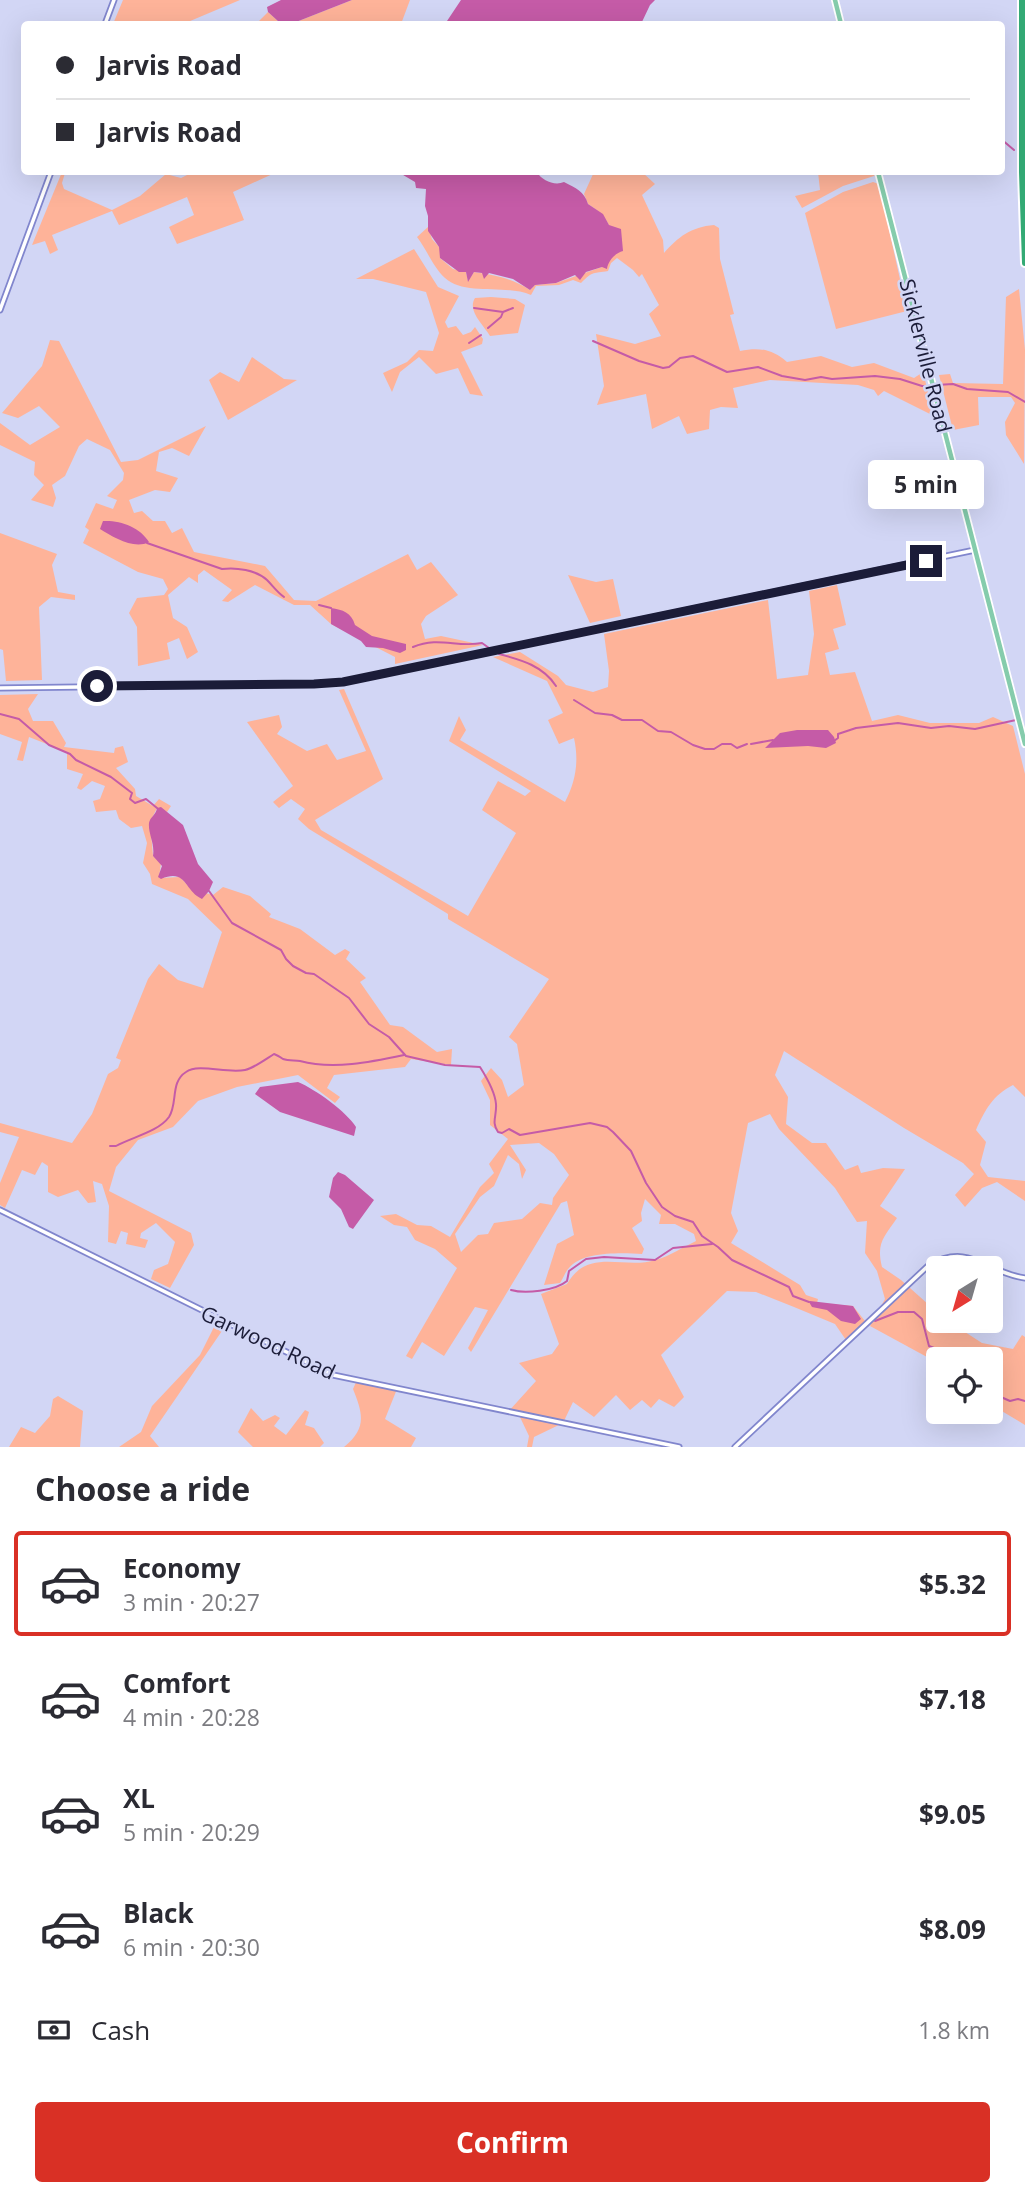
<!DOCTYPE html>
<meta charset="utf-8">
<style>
body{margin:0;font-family:"Open Sans",sans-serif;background:#f2f2f3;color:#2b2b33;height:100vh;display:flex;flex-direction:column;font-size:26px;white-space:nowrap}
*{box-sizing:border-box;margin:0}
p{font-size:23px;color:#7c7c81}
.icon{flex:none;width:38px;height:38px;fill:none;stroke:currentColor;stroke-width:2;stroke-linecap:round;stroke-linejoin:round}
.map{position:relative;height:1447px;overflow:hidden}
.side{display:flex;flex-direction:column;background:#fff;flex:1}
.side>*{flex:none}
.guide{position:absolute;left:21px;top:21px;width:984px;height:154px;border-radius:7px;box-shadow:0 7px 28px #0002;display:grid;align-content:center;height:154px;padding:0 35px;background:#fff}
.needle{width:46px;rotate:217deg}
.tools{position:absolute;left:926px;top:1256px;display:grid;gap:14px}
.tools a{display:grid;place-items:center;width:77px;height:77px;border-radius:7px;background:#fff;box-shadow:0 7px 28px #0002;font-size:35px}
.end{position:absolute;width:32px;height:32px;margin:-16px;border:9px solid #1b1c38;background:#fff;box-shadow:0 0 0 4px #fff}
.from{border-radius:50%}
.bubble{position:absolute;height:49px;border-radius:7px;background:#fff;box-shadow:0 7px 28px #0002;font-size:23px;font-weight:700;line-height:49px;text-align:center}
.guide b{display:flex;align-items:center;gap:24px;height:66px;font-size:26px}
.guide b+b{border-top:2px solid #e1e1e2}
.guide i{width:18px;height:18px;background:#2b2b33}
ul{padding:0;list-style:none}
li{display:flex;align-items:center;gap:21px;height:105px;margin:0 14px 10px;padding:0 21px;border:4px solid transparent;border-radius:7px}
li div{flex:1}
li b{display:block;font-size:26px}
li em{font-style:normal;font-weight:700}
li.selected{border-color:#d93025}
li>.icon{width:63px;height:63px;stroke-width:1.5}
h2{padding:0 35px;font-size:32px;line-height:84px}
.pay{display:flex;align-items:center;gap:18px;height:77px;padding:0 35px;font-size:26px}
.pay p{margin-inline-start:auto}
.action{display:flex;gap:14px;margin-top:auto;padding:14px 35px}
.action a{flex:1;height:80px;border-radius:7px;background:#d93025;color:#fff;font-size:28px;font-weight:700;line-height:80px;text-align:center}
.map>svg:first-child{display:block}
.green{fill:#feb399;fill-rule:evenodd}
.water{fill:#c55ba7}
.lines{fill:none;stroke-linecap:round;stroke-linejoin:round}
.stream{stroke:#c55ba7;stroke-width:2}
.minor-casing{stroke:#8186cd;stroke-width:7}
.major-casing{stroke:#fff;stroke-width:8}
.highway-casing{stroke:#fff;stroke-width:10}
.minor{stroke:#fff;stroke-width:3.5}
.major{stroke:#85ccac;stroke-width:4.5}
.highway{stroke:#33aa75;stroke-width:6}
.route{stroke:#1b1c38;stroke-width:9}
.labels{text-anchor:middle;stroke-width:5;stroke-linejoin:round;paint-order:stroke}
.street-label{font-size:21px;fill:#1b1c38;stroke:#d2d6f5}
</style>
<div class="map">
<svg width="1025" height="1447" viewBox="0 0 1025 1447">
<rect width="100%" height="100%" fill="#d2d6f5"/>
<path class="green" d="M 123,0 L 240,0 L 183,24 L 113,24 Z
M 352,0 L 410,0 L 401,24 L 256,24 L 268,12 L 279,22 L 296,22 Z
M 62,172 L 81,172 L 65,173 L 62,183 L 64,189 L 112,210 L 140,196 L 166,174 L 181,178 L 193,172 L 277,172 L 233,192 L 244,220 L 177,244 L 169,227 L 194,215 L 187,197 L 119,225 L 112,211 L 52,235 L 58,250 L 50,254 L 45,241 L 32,245 Z
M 594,172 L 642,172 L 655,184 L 642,195 L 663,240 L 664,253 C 678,237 691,227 714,225 L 719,228 L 720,259 L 734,314 L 730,315 L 740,351 C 759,347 772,349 787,362 L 821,356 L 852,367 L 874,363 L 914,378 L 923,372 L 934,416 L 884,391 L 878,396 L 874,390 L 858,385 L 770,380 L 733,388 L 738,408 L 721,407 L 710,410 L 709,429 L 687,434 L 679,416 L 652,429 L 646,394 L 597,405 L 604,386 L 596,334 L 635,344 L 661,336 L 649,314 L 659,305 L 642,274 L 639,277 L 633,270 L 617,258 L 611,263 L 608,271 C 593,274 594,270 581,283 L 573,280 L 559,285 L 536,286 L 531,295 C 506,284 464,296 445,278 C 433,267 427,250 417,237 L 428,227 L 432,239 L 440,248 L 440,258 L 453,269 L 466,272 L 468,281 L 474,272 C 495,275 511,278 530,290 L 535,285 L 556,283 L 602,267 L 617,252 C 610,227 611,219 588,204 L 584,194 Z
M 818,172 L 876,172 L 876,173 L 874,176 L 843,186 L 802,208 L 795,196 L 820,190 Z
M 873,182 L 879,184 L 907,311 L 836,329 L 805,213 L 843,192 Z
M 414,249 L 438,287 L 459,296 L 445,322 L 448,328 L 456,326 L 463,335 L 471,332 L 475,327 L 483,339 L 482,344 L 461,352 L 483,396 L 470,394 L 458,368 L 436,374 L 419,357 L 400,372 L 392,392 L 383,373 L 407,362 L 419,350 L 433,351 L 439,333 L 426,292 L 373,279 L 356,279 Z
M 1019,289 L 1025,350 L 1024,464 L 1006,435 L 1005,422 L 1015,403 L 1011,397 L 978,397 L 979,425 L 953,430 L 939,375 L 950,374 L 953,383 L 1003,384 L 1006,297 Z
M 491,297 L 515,299 L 525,305 L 518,333 L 490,336 C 483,324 467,311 475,298 Z
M 50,340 L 59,341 L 121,462 L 138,460 L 206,426 L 189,456 L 172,448 L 159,452 L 156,471 L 178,478 L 170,492 L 155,490 L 129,500 L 134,513 L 142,511 L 153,521 L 165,521 L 172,533 L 182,528 L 194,552 L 265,566 L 294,600 L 316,601 L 408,554 L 417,570 L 431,562 L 458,595 L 426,616 L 421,624 L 425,639 L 441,636 L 483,645 L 395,664 L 395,657 L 331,624 L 310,605 L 294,605 L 255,585 L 228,602 L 222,601 L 232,590 L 204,570 L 198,575 L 198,583 L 189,577 L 168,595 L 173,618 L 187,627 L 198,652 L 187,659 L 179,638 L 167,643 L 170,659 L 138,666 L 137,627 L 129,613 L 137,598 L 164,595 L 168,589 L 163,579 L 138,572 L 83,543 L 89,530 L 85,527 L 96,503 L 113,509 L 117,500 L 107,496 L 123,480 L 124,473 L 110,450 L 87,439 L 79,446 L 65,476 L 52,485 L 56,498 L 53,507 L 31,500 L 44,485 L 34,475 L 35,462 L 0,445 L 0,423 L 30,445 L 60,427 L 39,406 L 18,418 L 2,413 L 42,366 Z
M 252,357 L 284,379 L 297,380 L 228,420 L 209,380 L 220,372 L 239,382 Z
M 0,533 L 57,554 L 52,565 L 58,592 L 75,595 L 75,600 L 51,597 L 39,607 L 42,680 L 6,681 L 3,650 L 0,649 Z
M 568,575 L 596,582 L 613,579 L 621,616 L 590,623 Z
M 837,585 L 846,625 L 833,629 L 839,649 L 825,653 L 830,675 L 855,672 L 872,721 L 898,715 L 930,723 L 979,723 L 993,717 L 1013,726 L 1025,774 L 1025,1097 L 1013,1085 C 993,1095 985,1110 976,1130 L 986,1142 L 980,1165 L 988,1177 L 1025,1181 L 1025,1201 L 997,1182 L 982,1188 L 965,1207 L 955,1195 L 974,1174 L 963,1163 L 904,1128 L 784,1051 L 775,1075 L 788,1097 L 786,1124 L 812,1143 L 826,1143 L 845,1170 L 858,1165 L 861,1173 L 883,1168 L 905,1169 L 880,1206 L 897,1218 C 884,1237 876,1243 882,1267 L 901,1280 L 938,1313 L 938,1321 L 948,1321 L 982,1343 L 1013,1349 L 1022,1335 L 1025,1337 L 1025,1425 L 995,1407 L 991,1402 L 990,1360 L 938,1360 L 938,1363 L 870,1326 L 885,1299 L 877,1271 L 865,1253 L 867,1221 L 857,1222 L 835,1188 L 779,1129 L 770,1114 L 748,1123 L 731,1213 L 738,1231 L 731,1243 L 800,1285 L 806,1295 L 818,1299 L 817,1303 L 853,1306 L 865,1321 L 846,1340 L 835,1324 L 794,1307 L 756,1292 L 727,1291 L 661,1355 L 684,1397 L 674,1407 L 659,1399 L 651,1408 L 642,1400 L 630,1410 L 616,1395 L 594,1417 L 573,1402 L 563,1423 L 534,1437 L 532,1447 L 527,1447 L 529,1436 L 519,1415 L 508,1412 L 536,1381 L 519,1363 L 552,1354 L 559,1344 L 541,1294 L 567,1284 C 588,1247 624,1270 656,1260 C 670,1256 683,1247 696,1241 L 694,1234 L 675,1224 L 659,1224 L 661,1215 L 645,1199 L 641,1213 L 642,1221 L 632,1228 L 644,1249 L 642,1254 C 622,1253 583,1251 569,1268 C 565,1272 563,1279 560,1283 L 544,1285 L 557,1244 L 574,1235 L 567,1201 L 561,1203 L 471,1352 L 468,1348 L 488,1310 L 475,1307 L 444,1356 L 422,1342 L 412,1359 L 406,1356 L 457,1268 L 435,1249 L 415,1240 L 407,1227 L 394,1225 L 380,1216 L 396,1214 L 417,1225 L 431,1226 L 450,1237 L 480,1187 L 494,1173 L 489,1164 L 508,1139 L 490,1125 L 490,1100 L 481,1081 L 491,1068 L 502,1080 L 508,1097 L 524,1085 L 517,1044 L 509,1037 L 549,979 L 448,919 L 448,914 L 309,829 L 298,819 L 305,809 L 291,799 L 279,808 L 273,802 L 293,786 L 247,722 L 279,715 L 282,727 L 277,734 L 307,751 L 327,744 L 337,760 L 366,751 L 339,690 L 344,689 L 383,779 L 315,820 L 321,830 L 468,916 L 516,833 L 482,810 L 498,781 L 525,796 L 531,791 L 449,741 L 459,716 L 466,730 L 460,740 L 565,802 C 576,781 579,761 574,738 L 559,744 L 548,720 L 563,713 L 547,681 L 493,657 L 520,652 L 558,676 L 566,685 L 593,692 L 608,687 L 609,671 L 604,634 L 768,600 L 777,679 L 808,675 L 814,634 L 809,591 ZM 539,1143 L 554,1154 L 569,1175 L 553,1198 L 552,1205 L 540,1203 L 522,1219 L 494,1223 L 488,1234 L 478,1235 L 461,1252 L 455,1234 L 480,1197 L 494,1186 L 508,1155 L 519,1164 L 522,1179 L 526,1170 L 510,1145 Z
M 38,694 L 28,709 L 33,721 L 53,721 L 66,743 L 64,747 L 114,753 L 115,748 L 123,746 L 128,762 L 116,768 L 135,789 L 136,796 L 153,806 L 159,799 L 171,806 L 167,812 L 157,808 L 150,822 L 153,856 L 161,863 L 159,878 L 180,877 L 191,889 L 213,895 L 223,887 L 250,896 L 271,914 L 269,917 L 300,929 L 335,955 L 345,949 L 350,952 L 346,959 L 366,978 L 360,982 L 390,1025 L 403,1027 L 437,1052 L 452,1049 L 451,1065 L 411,1059 L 405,1067 L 334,1075 L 327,1088 L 340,1097 L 335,1103 L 298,1075 L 237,1087 L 198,1101 L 173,1127 L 138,1140 L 116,1167 L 109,1191 L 191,1233 L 194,1245 L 170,1288 L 151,1279 L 154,1270 L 168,1264 L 175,1242 L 156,1223 L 141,1233 L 140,1238 L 148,1240 L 145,1248 L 126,1244 L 128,1233 L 121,1231 L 116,1244 L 108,1242 L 109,1206 L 102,1184 L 93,1181 L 96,1202 L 88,1203 L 78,1190 L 58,1197 L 48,1192 L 48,1166 L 42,1162 L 35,1175 L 22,1170 L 5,1208 L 0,1205 L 0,1183 L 19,1137 L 0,1132 L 0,1123 L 72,1143 L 92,1114 L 108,1074 L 118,1068 L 121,1060 L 116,1058 L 148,979 L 159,964 L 178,980 L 203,988 L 222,932 L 188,899 L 152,884 L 150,874 L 143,863 L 147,843 L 142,826 L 131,828 L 119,819 L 116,810 L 96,812 L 93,801 L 100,799 L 105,786 L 92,781 L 81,790 L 77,788 L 83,774 L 67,769 L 67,752 L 29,737 L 23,761 L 17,760 L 22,742 L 0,734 L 0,695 Z
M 215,1325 L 224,1328 L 150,1436 L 159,1447 L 119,1447 L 141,1432 L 152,1406 L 200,1355 Z
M 357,1380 L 397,1389 L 385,1419 L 416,1438 L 411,1447 L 344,1447 C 367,1428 363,1414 353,1389 Z
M 58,1396 L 83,1411 L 80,1447 L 9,1447 L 21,1427 L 35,1433 L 50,1416 L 53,1399 Z
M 251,1408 L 263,1421 L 275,1415 L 280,1418 L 274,1426 L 286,1435 L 305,1410 L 309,1412 L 305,1425 L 314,1428 L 324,1443 L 320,1447 L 253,1447 L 238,1432 Z"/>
<path class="water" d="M 281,0 L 352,0 L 296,22 L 279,22 L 268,12 L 267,7 Z
M 461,0 L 655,0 L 650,5 L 641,24 L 445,24 Z
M 398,172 L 537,172 C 542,181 555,186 564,182 C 576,188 584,191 588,204 L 603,214 L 609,225 L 621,229 L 623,251 C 615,253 608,261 607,269 L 602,267 L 586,272 L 580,280 L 575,275 L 556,283 L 535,285 L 530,290 L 513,279 L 489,273 L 484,279 L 482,273 L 474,272 L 468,282 L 466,272 L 459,272 L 440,258 L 439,247 L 428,231 L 428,216 L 425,206 L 426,189 L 416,188 L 415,182 Z
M 103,521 C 120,520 140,527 149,542 C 134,550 113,537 100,529 Z
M 331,608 C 343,610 351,612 355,625 L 372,636 L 406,644 L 406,650 L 400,653 L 383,648 L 366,647 L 361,641 L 331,624 Z
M 797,730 L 828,730 L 834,737 L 836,743 L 826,748 L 808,746 L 765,748 L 780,733 Z
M 161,807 L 183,825 L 198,864 L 213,882 L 209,891 L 202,899 C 184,891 187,868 161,879 L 158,877 L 162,866 L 153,856 C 155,843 148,834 149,823 C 150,817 156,815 157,808 Z
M 298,1082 C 315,1089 347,1112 356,1127 L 354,1136 L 280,1112 L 255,1094 L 260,1087 Z
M 338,1172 L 345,1175 L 374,1200 L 353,1229 L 349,1227 L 341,1209 L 329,1197 L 333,1178 Z
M 810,1301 L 853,1306 L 861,1319 L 855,1324 L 841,1321 L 827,1310 L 812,1307 L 809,1302 Z"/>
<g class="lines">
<path class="stream" d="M 1001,139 L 1014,150
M 474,308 L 503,312
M 488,328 L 501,317 L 503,312 L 513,308
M 593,341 L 639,361 L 663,368 L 669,367 L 680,358 L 693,356 L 727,372 L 758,367 L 782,376 L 805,380 L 821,377 L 832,379 L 875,376 L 900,379 L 922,386 L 930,386
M 469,343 L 481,335
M 936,385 L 953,384 L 967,389 L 1008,392 L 1025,402
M 147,543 L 222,569 C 236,567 256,570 267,580 C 273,586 277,592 284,597
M 319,605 L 331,608
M 413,647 C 439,636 457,648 482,643 L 489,648
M 499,654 C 522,660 543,666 556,686
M 574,700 L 595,713 L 612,715 L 622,720 L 642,720 L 658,731 L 671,732 L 693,745 L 705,749 L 714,749 L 722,744 L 731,744 L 737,748 L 747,744
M 0,714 L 19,719 L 49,745 L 70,754 L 76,760 L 111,777 L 132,793 L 130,799 L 135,803 L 146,799 L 157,808
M 834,741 L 838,738 L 838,734 L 856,728 L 898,723 L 931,728 L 949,726 L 975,729 L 1016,720
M 751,744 L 773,740
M 209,891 L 232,923 L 281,950 L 286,959 L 293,966 L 306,973 L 314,974 L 349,998 L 369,1024 L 389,1037 L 406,1056 L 445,1065 L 480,1067 C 487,1078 495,1092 496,1104 C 497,1116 491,1122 498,1132 L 502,1133 L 509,1129 L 520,1135 L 590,1123 L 607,1127 L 613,1132 L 631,1151 L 646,1183 L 662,1207 L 675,1216 L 693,1222 L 702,1236 L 718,1247 L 732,1260 L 789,1287 L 793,1296 L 809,1302
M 110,1146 L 116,1146 C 132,1137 158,1132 169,1117 C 178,1103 170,1082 186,1072 C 199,1063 227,1074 245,1070 C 254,1068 266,1059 274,1054 C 277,1055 280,1057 283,1059 C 289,1061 295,1060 300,1061 C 333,1070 371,1062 404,1055
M 511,1290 C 525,1294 555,1291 567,1281 L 569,1271 L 586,1259 L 604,1257 L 655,1260 L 673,1248 L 712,1244
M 875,1321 L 898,1312 L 914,1312 L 922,1319 L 929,1346 L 965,1360
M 990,1382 L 994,1394 L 1010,1401 L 1018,1399 L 1025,1401"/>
<defs>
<path id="minor" d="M 105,24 L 114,0
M 0,310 L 51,172
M 0,688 L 314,684 L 343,682 L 975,550
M 0,1210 L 333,1375 L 679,1447
M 735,1447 L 929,1265 C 970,1242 986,1273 1025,1278"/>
<path id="major" d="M 835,0 L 841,24
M 878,172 L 1025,744"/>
<path id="highway" d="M 1022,0 L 1022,172 L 1025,263"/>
</defs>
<use href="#minor" class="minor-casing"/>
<use href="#major" class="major-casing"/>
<use href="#highway" class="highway-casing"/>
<use href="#minor" class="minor"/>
<use href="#major" class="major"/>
<use href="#highway" class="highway"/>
</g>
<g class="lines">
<path class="route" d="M 97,686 L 314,684 L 343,682 L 926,561"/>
</g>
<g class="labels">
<g class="street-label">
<text transform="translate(925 356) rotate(76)" y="7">Sicklerville Road</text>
<text transform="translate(268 1343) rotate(25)" y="7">Garwood Road</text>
</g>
</g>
</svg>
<div class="tools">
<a><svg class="needle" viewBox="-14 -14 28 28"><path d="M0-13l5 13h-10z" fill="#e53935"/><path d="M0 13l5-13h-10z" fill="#7c7c81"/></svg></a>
<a><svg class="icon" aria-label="locate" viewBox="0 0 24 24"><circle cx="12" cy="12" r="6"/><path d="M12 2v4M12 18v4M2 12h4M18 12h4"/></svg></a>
</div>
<i class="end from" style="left:97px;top:686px"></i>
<i class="end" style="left:926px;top:561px"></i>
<div class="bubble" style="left:868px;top:460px;width:116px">5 min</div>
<div class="guide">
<b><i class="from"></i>Jarvis Road</b>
<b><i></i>Jarvis Road</b>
</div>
</div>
<section class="side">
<h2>Choose a ride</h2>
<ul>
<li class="selected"><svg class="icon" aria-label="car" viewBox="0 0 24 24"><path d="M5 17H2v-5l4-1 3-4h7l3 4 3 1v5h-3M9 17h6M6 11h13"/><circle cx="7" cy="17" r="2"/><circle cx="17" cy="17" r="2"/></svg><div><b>Economy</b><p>3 min · 20:27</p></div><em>$5.32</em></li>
<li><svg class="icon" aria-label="car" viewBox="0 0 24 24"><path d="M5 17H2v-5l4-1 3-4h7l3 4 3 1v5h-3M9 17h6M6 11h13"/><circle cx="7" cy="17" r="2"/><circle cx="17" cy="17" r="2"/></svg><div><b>Comfort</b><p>4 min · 20:28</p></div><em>$7.18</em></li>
<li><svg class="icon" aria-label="car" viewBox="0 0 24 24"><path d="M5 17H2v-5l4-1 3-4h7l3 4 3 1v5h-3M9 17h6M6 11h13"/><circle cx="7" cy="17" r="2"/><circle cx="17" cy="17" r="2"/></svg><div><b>XL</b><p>5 min · 20:29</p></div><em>$9.05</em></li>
<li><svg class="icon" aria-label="car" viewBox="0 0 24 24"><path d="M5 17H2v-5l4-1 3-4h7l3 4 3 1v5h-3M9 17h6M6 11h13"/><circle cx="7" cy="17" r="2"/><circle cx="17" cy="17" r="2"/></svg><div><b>Black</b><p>6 min · 20:30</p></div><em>$8.09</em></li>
</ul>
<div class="pay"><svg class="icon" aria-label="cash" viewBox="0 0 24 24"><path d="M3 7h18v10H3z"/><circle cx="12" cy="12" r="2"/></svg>Cash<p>1.8 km</p></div>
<div class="action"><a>Confirm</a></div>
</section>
